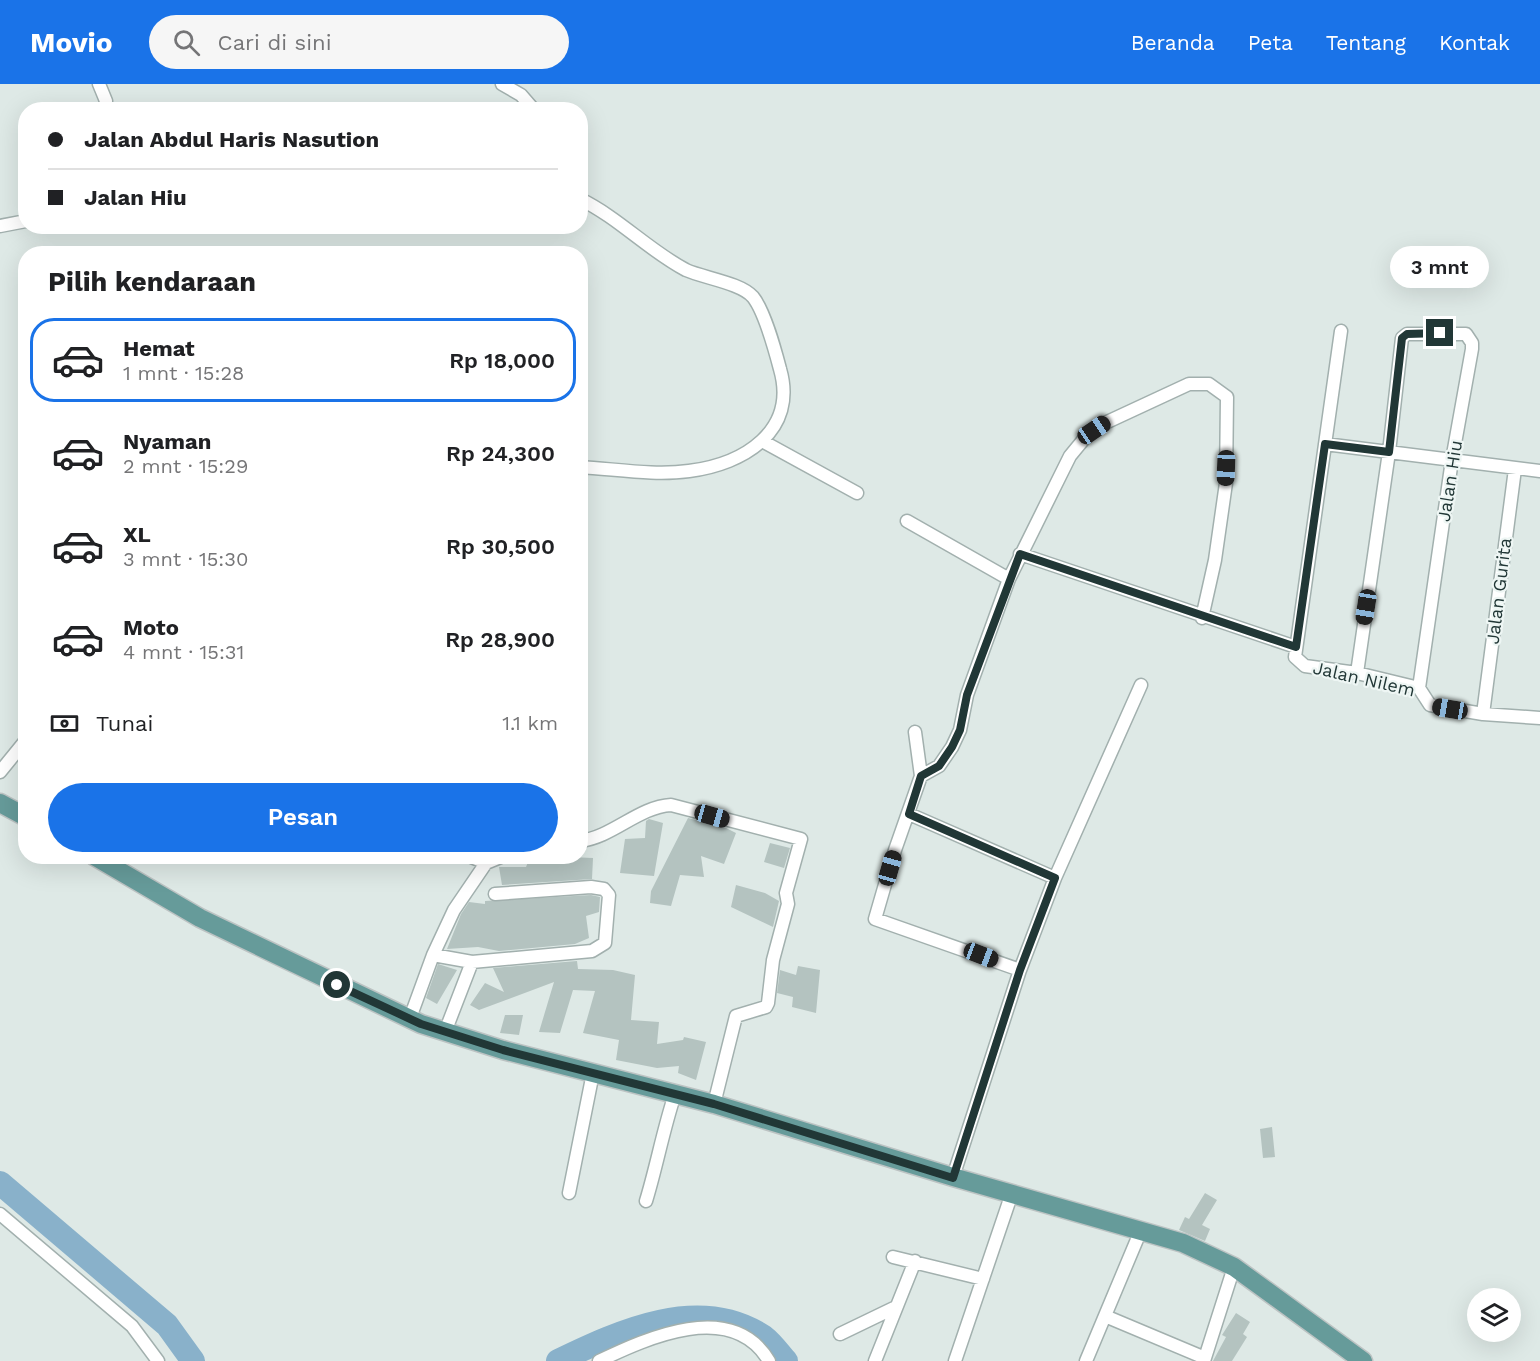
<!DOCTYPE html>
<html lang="id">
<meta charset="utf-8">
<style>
body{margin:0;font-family:"Work Sans",sans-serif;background:#f6f6f6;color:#202124;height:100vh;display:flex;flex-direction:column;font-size:22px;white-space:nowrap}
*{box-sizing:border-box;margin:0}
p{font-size:20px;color:#757577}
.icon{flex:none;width:33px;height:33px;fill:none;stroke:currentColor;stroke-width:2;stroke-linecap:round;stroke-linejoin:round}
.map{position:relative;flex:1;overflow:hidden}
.drawer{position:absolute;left:18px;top:162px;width:570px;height:618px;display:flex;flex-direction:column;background:#fff;border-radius:24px;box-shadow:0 6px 24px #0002}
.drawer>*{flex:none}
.banner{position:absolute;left:18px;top:18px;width:570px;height:132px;border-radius:24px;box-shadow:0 6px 24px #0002;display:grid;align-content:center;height:132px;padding:0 30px;background:#fff}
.buttons{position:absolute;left:1467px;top:1204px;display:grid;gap:12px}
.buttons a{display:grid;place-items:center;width:54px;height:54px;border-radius:50%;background:#fff;box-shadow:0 6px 24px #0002;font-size:30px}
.end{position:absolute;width:27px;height:27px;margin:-14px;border:8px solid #213736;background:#fff;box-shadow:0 0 0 3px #fff}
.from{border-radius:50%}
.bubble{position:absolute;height:42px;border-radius:21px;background:#fff;box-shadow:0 6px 24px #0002;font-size:20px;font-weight:600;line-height:42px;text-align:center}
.car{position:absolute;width:18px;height:36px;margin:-18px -9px;border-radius:8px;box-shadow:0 0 4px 2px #0007;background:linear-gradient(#222 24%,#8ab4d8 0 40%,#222 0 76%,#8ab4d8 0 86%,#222 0)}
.banner b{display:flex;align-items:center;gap:21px;height:57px;font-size:22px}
.banner b+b{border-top:2px solid #e0e0e0}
.banner i{width:15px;height:15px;background:#202124}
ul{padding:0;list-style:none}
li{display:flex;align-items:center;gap:18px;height:84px;margin:0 12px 9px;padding:0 18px;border:3px solid transparent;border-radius:24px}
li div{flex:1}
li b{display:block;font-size:22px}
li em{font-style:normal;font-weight:600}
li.on{border-color:#1a73e8}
li>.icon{width:54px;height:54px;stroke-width:1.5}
h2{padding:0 30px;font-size:27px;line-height:72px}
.pay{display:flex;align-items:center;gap:15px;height:66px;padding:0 30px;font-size:22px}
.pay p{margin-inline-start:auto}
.primary-button{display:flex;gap:12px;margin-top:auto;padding:12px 30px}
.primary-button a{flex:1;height:69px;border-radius:36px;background:#1a73e8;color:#fff;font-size:24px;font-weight:600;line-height:69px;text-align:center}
header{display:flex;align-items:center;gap:36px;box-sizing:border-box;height:84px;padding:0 30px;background:#1a73e8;color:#fff}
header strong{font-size:28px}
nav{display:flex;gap:33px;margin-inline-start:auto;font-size:21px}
.search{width:420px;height:54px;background:#f6f6f6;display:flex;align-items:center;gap:15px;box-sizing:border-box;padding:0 21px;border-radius:33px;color:#757577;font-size:22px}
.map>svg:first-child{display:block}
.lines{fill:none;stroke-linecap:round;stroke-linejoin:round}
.river{stroke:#89b1ca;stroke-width:24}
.building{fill:#b4c3c0}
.street-casing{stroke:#a2b0ae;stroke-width:15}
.primary-casing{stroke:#bcc3c3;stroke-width:21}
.street{stroke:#fff;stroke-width:12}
.primary{stroke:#669b9a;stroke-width:18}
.route{stroke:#213736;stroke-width:8}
.labels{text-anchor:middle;stroke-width:4.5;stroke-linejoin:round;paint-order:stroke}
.street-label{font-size:18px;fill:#213736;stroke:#eef6f4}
</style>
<header>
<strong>Movio</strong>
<div class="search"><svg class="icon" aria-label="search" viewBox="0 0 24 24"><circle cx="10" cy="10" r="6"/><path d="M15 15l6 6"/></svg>Cari di sini</div>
<nav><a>Beranda</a><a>Peta</a><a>Tentang</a><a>Kontak</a></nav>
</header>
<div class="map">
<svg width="1540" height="1277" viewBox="0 0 1540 1277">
<rect width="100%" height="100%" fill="#dee9e6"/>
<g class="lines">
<path class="river" d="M 0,1099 L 167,1241 L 193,1277
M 558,1277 C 620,1247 700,1210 764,1253 C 772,1259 779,1269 786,1277"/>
</g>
<path class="building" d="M 688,734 L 726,744 L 736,749 L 724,780 L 701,772 L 704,793 L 680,791 L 671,822 L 650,819 L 651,807 Z
M 649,735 L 663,739 L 654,792 L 620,789 L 625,755 L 645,754 L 646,737 Z
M 770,759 L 790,764 L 784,784 L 764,778 Z
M 546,772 L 593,774 L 592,795 L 502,801 L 499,783 L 526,783 L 528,778 Z
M 736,801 L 765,809 L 779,817 L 773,843 L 731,823 Z
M 591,811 L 600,813 L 599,828 L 586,832 L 589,854 L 575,860 L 499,867 L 478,863 L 447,865 L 461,830 L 469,818 L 485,820 L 485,817 Z
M 577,877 L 578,885 L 613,886 L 635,891 L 631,936 L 659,938 L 657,960 L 683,956 L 684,953 L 706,958 L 696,996 L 678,989 L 679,982 L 657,984 L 616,976 L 619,956 L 583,949 L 595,907 L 573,906 L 560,949 L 539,948 L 554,898 L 479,926 L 470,921 L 485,899 L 504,908 L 493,884 Z
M 438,880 L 457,886 L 437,920 L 426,914 Z
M 798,882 L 820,886 L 816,929 L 792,923 L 793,913 L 777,909 L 780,886 L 796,891 Z
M 505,931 L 523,931 L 519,951 L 500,949 Z
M 1272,1043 L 1275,1073 L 1263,1074 L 1260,1045 Z
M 1205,1109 L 1217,1116 L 1202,1141 L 1210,1145 L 1205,1157 L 1179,1146 L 1185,1133 L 1189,1135 Z
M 1236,1229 L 1250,1238 L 1243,1250 L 1247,1253 L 1232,1277 L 1213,1277 L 1226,1253 L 1222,1251 Z"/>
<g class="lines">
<defs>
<path id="street" d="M 99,0 L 106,17 L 104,26
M 502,0 L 521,11 L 534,26
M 580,115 C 619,134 648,166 686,186 C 704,194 741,199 753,213 C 765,228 775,266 780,285 C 798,347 744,380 689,387 C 654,392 616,385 580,383
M 0,142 L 26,137
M 1341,247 L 1295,573 L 1305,582 L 1357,589 L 1419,604 L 1430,621 L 1483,630 L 1540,634
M 764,358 L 857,409
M 1325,360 L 1540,387
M 907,437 L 1009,495 L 1070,372 L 1084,355 L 1105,339 L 1189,300 L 1209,300 L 1227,313 L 1226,399 L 1215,476 L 1202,534
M 1020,470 L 1296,563
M 1357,589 L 1389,368 L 1402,254 L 1407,250 L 1466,250 L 1472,259 L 1472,265 L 1452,376 L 1419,604
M 1483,630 L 1515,385
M 915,648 L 921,692 L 895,766 L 875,835 L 1020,886 L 953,1093
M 0,688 L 26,656
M 921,692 L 939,682 L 952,663 L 960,646 L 967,611 L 1009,495
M 909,730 L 1055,794
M 580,757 C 613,753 638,723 671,721 L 801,755 L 786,809 L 788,820 L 773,876 L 768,919 L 766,923 L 736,932 L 714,1020
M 469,772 L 486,779
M 433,871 L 472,878 L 592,867 L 605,859 L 609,811 L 604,805 L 591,803 L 495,810
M 1020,886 L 1055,794 L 1141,601
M 410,934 L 433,871 L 454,826 L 486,779 L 503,772
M 445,948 L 472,878
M 569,1109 L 593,989
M 646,1117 C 657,1081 663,1046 675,1010
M 0,1130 L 132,1242 L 158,1277
M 893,1173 L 983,1195
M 1105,1232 L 1205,1274
M 840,1250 L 896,1223
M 599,1277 C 647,1254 732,1215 769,1277
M 875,1277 L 915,1177
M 955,1277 L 1012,1109
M 1086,1277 L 1141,1146
M 1204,1277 L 1234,1183"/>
<path id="primary" d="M 0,719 L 26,733
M 94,772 L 200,834 L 421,940 L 503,966 L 714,1020 L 953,1093 L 1183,1159 L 1234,1183 L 1363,1277"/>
</defs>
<use href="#street" class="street-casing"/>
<use href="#primary" class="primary-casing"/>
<use href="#street" class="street"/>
<use href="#primary" class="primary"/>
</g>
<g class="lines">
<path class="route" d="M 337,901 L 421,940 L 503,966 L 714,1020 L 953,1094 L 1020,886 L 1055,794 L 909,730 L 921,692 L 939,682 L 952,663 L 960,646 L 967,611 L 1020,470 L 1296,563 L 1325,360 L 1389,368 L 1402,254 L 1407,250 L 1440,249"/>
</g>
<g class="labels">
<g class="street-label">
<text transform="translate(1450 397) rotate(-81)" y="6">Jalan Hiu</text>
<text transform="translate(1499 507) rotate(-83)" y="6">Jalan Gurita</text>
<text transform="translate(1364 595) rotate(13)" y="6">Jalan Nilem</text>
</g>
</g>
</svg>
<div class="buttons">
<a><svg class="icon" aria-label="layers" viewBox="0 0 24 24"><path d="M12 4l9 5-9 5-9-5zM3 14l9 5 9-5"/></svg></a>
</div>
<i class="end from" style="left:337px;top:901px"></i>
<i class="end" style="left:1440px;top:249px"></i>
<div class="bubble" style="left:1390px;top:162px;width:99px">3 mnt</div>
<i class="car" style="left:1094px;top:346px;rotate:56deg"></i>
<i class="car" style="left:1226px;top:384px;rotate:182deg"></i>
<i class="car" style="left:1366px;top:523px;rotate:189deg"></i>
<i class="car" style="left:1450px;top:625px;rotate:280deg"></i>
<i class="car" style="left:712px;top:732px;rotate:106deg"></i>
<i class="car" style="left:890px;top:784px;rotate:16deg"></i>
<i class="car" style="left:981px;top:871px;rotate:111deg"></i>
<div class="banner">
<b><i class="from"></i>Jalan Abdul Haris Nasution</b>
<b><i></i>Jalan Hiu</b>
</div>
<section class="drawer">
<h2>Pilih kendaraan</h2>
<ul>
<li class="on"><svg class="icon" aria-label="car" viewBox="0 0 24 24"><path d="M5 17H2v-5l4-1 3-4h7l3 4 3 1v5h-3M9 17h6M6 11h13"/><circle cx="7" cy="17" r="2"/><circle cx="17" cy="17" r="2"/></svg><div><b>Hemat</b><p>1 mnt · 15:28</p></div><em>Rp 18,000</em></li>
<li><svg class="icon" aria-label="car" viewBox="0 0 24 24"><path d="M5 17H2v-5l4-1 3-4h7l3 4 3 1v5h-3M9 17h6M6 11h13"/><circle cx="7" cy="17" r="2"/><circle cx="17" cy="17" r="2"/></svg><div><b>Nyaman</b><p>2 mnt · 15:29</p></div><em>Rp 24,300</em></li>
<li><svg class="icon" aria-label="car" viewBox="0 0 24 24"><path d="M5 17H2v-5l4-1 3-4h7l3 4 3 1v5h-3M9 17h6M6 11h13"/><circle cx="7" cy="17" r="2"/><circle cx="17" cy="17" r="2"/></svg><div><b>XL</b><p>3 mnt · 15:30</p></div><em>Rp 30,500</em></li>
<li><svg class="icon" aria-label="car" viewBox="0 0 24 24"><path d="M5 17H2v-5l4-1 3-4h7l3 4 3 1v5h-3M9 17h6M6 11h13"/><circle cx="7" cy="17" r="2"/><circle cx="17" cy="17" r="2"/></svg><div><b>Moto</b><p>4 mnt · 15:31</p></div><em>Rp 28,900</em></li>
</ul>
<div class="pay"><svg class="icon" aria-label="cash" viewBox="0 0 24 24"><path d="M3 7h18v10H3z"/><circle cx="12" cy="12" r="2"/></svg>Tunai<p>1.1 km</p></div>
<div class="primary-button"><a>Pesan</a></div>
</section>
</div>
